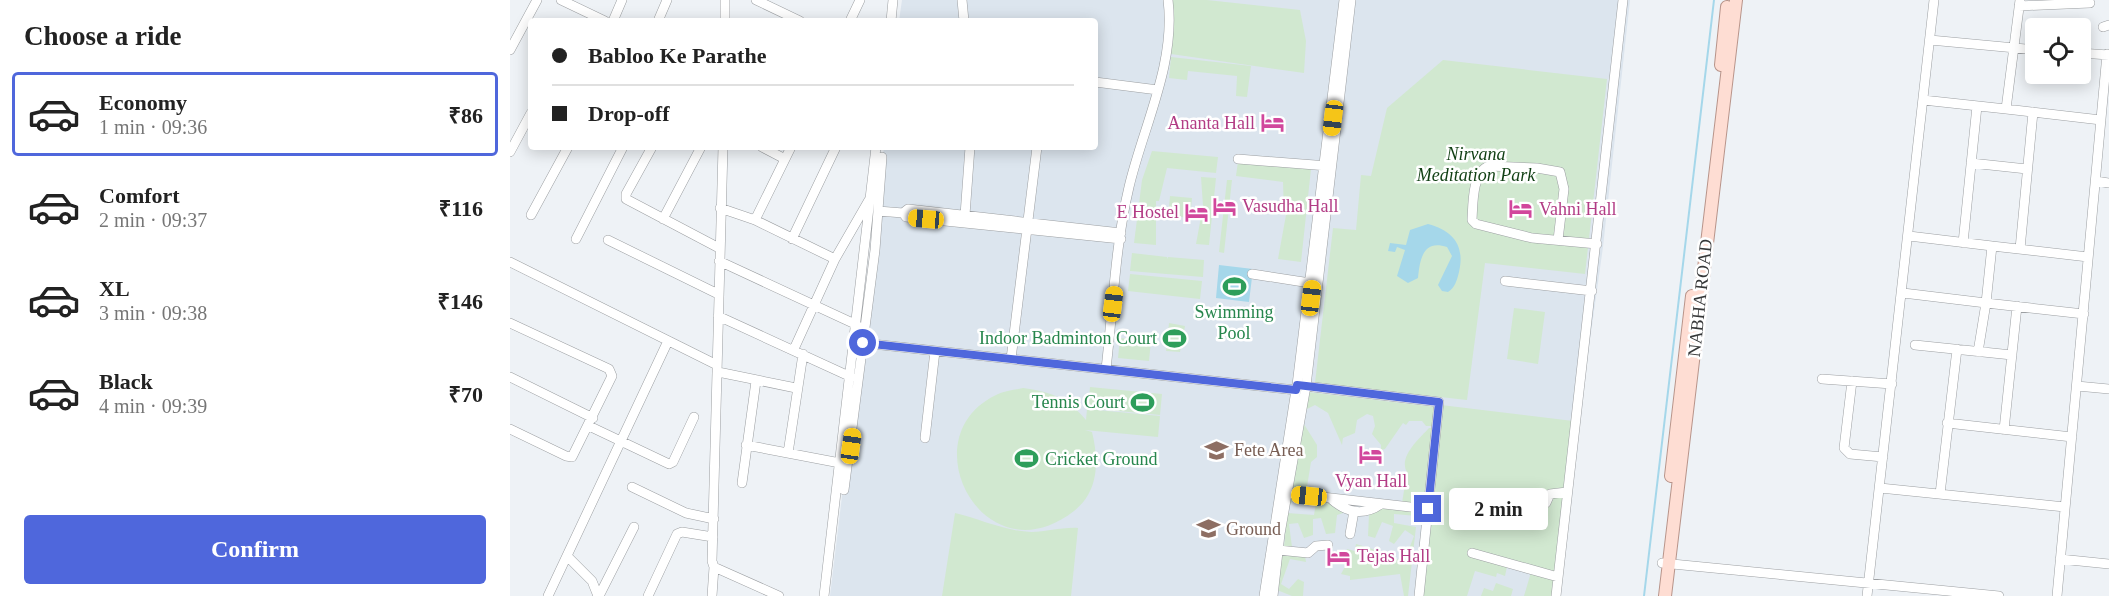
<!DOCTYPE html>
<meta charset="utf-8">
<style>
body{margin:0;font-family:"Times New Roman",serif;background:#f2f2f2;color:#222;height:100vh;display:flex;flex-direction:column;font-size:22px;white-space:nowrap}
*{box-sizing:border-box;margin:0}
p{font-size:20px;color:#767676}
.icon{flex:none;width:33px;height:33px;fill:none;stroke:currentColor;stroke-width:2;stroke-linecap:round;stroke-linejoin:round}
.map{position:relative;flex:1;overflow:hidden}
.panel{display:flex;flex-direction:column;background:#fff;width:510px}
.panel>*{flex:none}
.top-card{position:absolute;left:18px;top:18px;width:570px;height:132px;border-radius:6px;box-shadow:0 3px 15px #0003;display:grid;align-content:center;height:132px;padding:0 24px;background:#fff}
.tools{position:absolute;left:1515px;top:18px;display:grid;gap:12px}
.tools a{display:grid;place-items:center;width:66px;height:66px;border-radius:6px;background:#fff;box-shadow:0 3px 15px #0003;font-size:30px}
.end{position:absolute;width:27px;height:27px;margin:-14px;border:8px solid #4f67dc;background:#fff;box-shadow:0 0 0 3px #fff}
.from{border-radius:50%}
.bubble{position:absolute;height:42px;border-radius:6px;background:#fff;box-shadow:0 3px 15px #0003;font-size:20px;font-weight:700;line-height:42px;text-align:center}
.car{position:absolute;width:18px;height:36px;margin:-18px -9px;border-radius:8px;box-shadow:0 0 4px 2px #0007;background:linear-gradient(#f5c518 24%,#345 0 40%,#f5c518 0 76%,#345 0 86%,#f5c518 0)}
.top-card b{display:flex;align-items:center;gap:21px;height:57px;font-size:22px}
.top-card b+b{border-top:2px solid #e0e0e0}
.top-card i{width:15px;height:15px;background:#222}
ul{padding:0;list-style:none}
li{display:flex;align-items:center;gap:18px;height:84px;margin:0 12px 9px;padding:0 12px;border:3px solid transparent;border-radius:6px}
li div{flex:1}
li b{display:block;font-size:22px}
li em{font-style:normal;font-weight:700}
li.on{border-color:#4f67dc}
li>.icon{width:54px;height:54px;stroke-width:1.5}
h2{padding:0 24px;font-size:27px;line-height:72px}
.action{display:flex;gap:12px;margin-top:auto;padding:12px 24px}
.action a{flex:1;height:69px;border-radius:6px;background:#4f67dc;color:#fff;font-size:24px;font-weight:700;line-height:69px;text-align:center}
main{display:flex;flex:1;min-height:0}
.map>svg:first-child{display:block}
.built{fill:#dce5ee}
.green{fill:#d1e8d0}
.water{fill:#a5d7ea}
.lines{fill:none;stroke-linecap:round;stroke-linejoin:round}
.stream{stroke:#a5d7ea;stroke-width:2}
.minor-casing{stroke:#9c9fa2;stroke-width:10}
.major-casing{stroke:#b8948a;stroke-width:14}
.minor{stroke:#fff;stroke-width:9}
.major{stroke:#feddd3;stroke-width:12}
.route{stroke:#4f67dc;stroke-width:8}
.labels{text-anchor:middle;stroke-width:5;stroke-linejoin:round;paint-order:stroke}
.hotel-label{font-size:18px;fill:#b23c85;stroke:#fff;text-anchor:start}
.park-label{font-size:18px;font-style:italic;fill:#103f13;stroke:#fff}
.street-label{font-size:18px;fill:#363839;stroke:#fff}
.leisure-label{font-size:18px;fill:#27864d;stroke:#fff;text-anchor:end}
.education-label{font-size:18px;fill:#785e54;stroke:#fff;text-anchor:start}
</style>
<main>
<section class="panel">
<h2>Choose a ride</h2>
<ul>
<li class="on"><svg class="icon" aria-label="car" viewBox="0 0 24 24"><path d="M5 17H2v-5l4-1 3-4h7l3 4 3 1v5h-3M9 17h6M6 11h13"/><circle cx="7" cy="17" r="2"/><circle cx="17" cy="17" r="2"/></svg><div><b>Economy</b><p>1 min · 09:36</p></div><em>₹86</em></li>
<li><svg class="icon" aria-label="car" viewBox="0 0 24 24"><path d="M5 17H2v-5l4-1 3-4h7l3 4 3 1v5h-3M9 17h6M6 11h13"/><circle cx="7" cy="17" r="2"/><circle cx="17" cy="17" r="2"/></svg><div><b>Comfort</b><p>2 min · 09:37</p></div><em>₹116</em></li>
<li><svg class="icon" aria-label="car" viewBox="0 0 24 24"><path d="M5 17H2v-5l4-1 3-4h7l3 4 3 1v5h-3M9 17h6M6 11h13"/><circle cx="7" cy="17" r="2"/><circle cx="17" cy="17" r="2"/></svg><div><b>XL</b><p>3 min · 09:38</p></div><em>₹146</em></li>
<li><svg class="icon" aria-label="car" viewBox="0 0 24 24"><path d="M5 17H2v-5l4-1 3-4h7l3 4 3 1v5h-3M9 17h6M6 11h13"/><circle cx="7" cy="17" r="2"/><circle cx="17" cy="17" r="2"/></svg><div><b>Black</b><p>4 min · 09:39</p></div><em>₹70</em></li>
</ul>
<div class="action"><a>Confirm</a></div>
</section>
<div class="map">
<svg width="1599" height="596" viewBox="0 0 1599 596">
<rect width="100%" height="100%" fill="#eef2f6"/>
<path class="built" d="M 392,0 L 1120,0 L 1093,247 L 1072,397 L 1049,596 L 320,596 L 374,147 L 585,147 L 585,21 L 389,21 Z"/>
<path class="green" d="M 663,0 L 697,0 L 790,10 L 796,41 L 794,73 L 661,54 Z
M 661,57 L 741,66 L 737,97 L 726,96 L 727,76 L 678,71 L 677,80 L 659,78 Z
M 933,60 L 1097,79 L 1075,274 L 975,263 L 957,400 L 805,383 L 823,228 L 846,230 L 851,175 L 861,176 L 877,108 Z
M 642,151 L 708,157 L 706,173 L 657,168 L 649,201 L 646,201 L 646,245 L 624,243 L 632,180 Z
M 728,161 L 801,169 L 791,262 L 768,259 L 776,215 L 774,214 L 773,182 L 726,176 Z
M 691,177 L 706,178 L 699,245 L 686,244 L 693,206 Z
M 717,180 L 722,180 L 714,253 L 709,252 Z
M 660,196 L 682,198 L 680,219 L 664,215 L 663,218 L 658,218 Z
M 622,253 L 657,257 L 658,259 L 658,257 L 694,260 L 693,277 L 620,271 Z
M 620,274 L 692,281 L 690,299 L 618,291 Z
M 1004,308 L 1035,312 L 1028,364 L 997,359 Z
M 659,323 L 675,326 L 670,352 L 656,351 Z
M 610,338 L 641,341 L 639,361 L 608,358 Z
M 580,387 L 652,394 L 650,415 L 578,408 Z
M 513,388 C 541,392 558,398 576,420 L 577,409 L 650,416 L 648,437 L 575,430 L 582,432 C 589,460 589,492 564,511 C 474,581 398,437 486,395 C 494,391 504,390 513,388 Z
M 798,392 L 925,407 L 922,426 L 916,426 L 912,421 L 899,421 L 896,425 L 893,423 L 875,449 L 871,450 L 871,445 L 862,434 L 865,426 L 863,416 L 857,414 L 847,420 L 845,433 L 833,438 L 832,445 L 818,413 L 805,405 L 795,410 Z
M 931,405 L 1063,421 L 1043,596 L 1014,596 L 1022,569 L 998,562 L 995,576 L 987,573 L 986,577 L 965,571 L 957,596 L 911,596 Z
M 792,421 L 807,445 L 807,457 L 801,462 L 796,493 L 781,491 Z
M 919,428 L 924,428 L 916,506 L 892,503 L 897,472 C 888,457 909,439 919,428 Z
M 782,497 L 815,501 L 836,512 L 827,515 L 825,533 L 816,534 L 811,518 L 803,519 L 803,535 L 794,538 L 788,523 L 779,524 L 782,547 L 774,547 L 777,513 L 804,515 L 806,503 L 784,500 L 779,505 Z
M 872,508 L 907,512 L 907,516 L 884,514 L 884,523 L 906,527 L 898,596 L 894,596 L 890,574 L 840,580 L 840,576 L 831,574 L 837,563 L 837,549 L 845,551 L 846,544 L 879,554 L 878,556 L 885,561 L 887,559 L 894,562 L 904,536 L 895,530 L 884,544 L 879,541 L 883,526 L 872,522 L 865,538 L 858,536 L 859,514 Z
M 445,513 C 470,519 495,531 521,532 C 537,532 552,527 568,528 L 561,596 L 432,596 Z
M 774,554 L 795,556 L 796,562 L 780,559 L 771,584 L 779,589 L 788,579 L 794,582 L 793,596 L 782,596 L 767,590 L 771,557 Z
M 986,583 L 1003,589 L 1001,596 L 971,596 L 974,588 L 983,591 Z"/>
<path class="water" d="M 918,224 C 944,231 955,246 949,272 C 947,280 945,288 938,292 L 932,291 L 928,285 L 942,256 L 937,247 C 913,239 910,259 908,278 L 898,283 L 887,276 L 895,250 L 887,247 L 885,252 L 878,251 L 880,243 L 896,245 L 900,230 Z
M 709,265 L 743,269 L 739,302 L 706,298 Z"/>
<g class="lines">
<path class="stream" d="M 1134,596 L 1204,0"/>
<defs>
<path id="minor" d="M 51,0 L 95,21
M 246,0 L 290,21
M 452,0 L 454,21
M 1509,6 L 1580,3
M 103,21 L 112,0
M 148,21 L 157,0
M 215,21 L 215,0
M 340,21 L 350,0
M 381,21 L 383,0
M 1593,27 L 1599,25
M 1420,40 L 1526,50
M 0,50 L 27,0
M 1570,53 L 1599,55
M 585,82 L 648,90
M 1413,100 L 1496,109 L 1510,0
M 1496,109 L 1591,120
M 142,147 L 116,194 L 116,199 L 209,248
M 213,147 L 202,561 L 204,567 L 269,596
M 252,147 L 275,159
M 0,152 L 21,113
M 728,159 L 818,166
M 1461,163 L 1517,169
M 1586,181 L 1599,183
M 210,208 L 245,220 L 325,259
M 368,211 L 393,213 L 396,217 L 611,239
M 393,213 L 398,209 L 611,233
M 21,215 L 58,147
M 455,215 L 460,147
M 153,219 L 191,147
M 245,220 L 281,147
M 66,239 L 113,147
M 282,239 L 326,147
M 98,240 L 208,294
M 1048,240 L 1054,189 L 1050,172 L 1027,168 L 979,166 C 962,172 963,204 962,220 L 966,224 L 1022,238 L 1087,244
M 1453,243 L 1467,106
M 1482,246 L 1578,257
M 1510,249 L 1523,112
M 209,261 L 347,325
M 0,262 L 207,365
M 742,274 L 800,283
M 995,281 L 1082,291
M 1393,293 L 1476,303 L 1482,246 L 1399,236
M 208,316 L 341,377
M 0,323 L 99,369 L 102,376 L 62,457 L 56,456 L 0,429
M 353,343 L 786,390 L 787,385 L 929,402 L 909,596
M 1405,345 L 1502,355
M 284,349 L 325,259 L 359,200
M 1468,352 L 1476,303 L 1574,314
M 501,359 L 527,147
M 596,369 C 603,309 605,246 619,187 C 633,127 666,64 658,0
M 208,372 L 286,388
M 0,377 L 83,418
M 1312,379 L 1382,384
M 1342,381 L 1334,448 L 1340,454 L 1373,457
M 787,385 L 834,0
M 1567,386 L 1599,389
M 1437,423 L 1562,437
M 79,426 L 159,464 L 163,462 L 184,417
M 1494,430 L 1507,306
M 415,438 L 425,351
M 236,445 L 330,463
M 278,453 L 293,354
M 232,483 L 246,381
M 122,487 L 176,513 L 204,519
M 1370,488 L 1555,507
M 334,490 L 365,250 L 372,157
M 777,493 L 918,509
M 1430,494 L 1447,349
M 820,498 C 835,512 853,517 871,504
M 1036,503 L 1040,494 L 1057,492
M 840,534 L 844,511
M 768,550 L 798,553 L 806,546 L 818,545
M 962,553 L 1048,577
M 57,556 L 82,581 L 88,596
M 1550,559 L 1599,564
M 1152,563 L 1489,596
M 38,596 L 158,341
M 89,596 L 124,527
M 138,596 L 167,534 L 172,532 L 203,537
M 202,596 L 204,567
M 314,596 L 366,147
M 754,596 L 786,390
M 763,596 L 770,534 L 796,386 L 841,0
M 1046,596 L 1113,0
M 1357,596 L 1424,0
M 1547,596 L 1597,54"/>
<path id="major" d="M 1211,65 L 1217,7
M 1161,476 L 1182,296
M 1155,596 L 1226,0"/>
</defs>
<use href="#minor" class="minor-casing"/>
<use href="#major" class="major-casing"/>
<use href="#minor" class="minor"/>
<use href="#major" class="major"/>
</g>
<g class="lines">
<path class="route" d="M 353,343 L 786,390 L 787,385 L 796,386 L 929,402 L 918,509"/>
</g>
<defs>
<symbol id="hotel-bare" viewBox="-9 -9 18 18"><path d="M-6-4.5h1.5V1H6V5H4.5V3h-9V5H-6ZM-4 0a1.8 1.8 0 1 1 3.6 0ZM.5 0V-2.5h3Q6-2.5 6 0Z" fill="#d1479c" stroke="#fff" stroke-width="2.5" paint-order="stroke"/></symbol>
<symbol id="stadium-bare" viewBox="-9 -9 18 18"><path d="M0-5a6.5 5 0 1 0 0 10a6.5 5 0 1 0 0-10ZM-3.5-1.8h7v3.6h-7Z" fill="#2e9e5b" stroke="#fff" stroke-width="2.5" paint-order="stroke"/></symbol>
<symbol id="university-bare" viewBox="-9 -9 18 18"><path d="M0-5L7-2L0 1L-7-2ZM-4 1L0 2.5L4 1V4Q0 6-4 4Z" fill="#8d6e63" stroke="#fff" stroke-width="2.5" paint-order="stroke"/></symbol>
</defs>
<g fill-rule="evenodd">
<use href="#hotel-bare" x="746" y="106" width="33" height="33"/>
<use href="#hotel-bare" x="698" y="190" width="33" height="33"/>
<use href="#hotel-bare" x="994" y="192" width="33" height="33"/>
<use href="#hotel-bare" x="670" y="196" width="33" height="33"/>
<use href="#stadium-bare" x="708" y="270" width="33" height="33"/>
<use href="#stadium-bare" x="648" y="322" width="33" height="33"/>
<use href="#stadium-bare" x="616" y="386" width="33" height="33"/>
<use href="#university-bare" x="690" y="434" width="33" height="33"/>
<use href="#hotel-bare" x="844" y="438" width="33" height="33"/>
<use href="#stadium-bare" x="500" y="442" width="33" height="33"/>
<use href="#university-bare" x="682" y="512" width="33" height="33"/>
<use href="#hotel-bare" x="812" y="540" width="33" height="33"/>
</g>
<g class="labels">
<g class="hotel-label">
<text x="745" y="129" text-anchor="end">Ananta Hall</text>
<text x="732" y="212">Vasudha Hall</text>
<text x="1029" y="215">Vahni Hall</text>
<text x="669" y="218" text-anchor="end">E Hostel</text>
<text x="861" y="487" text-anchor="middle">Vyan Hall</text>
<text x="847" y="562">Tejas Hall</text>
</g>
<g class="park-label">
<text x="966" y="160">Nirvana<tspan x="966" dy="21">Meditation Park</tspan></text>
</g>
<g class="street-label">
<text transform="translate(1190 298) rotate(-84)" y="6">NABHA ROAD</text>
</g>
<g class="leisure-label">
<text x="724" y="318" text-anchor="middle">Swimming<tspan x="724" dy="21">Pool</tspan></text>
<text x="647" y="344">Indoor Badminton Court</text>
<text x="615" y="408">Tennis Court</text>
<text x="535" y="465" text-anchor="start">Cricket Ground</text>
</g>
<g class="education-label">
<text x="724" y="456">Fete Area</text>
<text x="716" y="535">Ground</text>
</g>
</g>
</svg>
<div class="tools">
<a><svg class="icon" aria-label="locate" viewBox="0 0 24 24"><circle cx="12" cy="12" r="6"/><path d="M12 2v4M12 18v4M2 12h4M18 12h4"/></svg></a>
</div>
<i class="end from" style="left:353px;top:343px"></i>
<i class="end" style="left:918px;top:509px"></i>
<div class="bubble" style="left:939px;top:488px;width:99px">2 min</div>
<i class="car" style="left:823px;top:118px;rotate:187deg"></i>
<i class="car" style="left:416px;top:219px;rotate:275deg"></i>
<i class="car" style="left:801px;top:298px;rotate:7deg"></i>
<i class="car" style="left:603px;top:304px;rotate:7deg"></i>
<i class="car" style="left:341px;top:446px;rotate:8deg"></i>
<i class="car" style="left:799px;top:496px;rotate:276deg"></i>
<div class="top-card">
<b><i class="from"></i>Babloo Ke Parathe</b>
<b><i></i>Drop-off</b>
</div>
</div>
</main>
